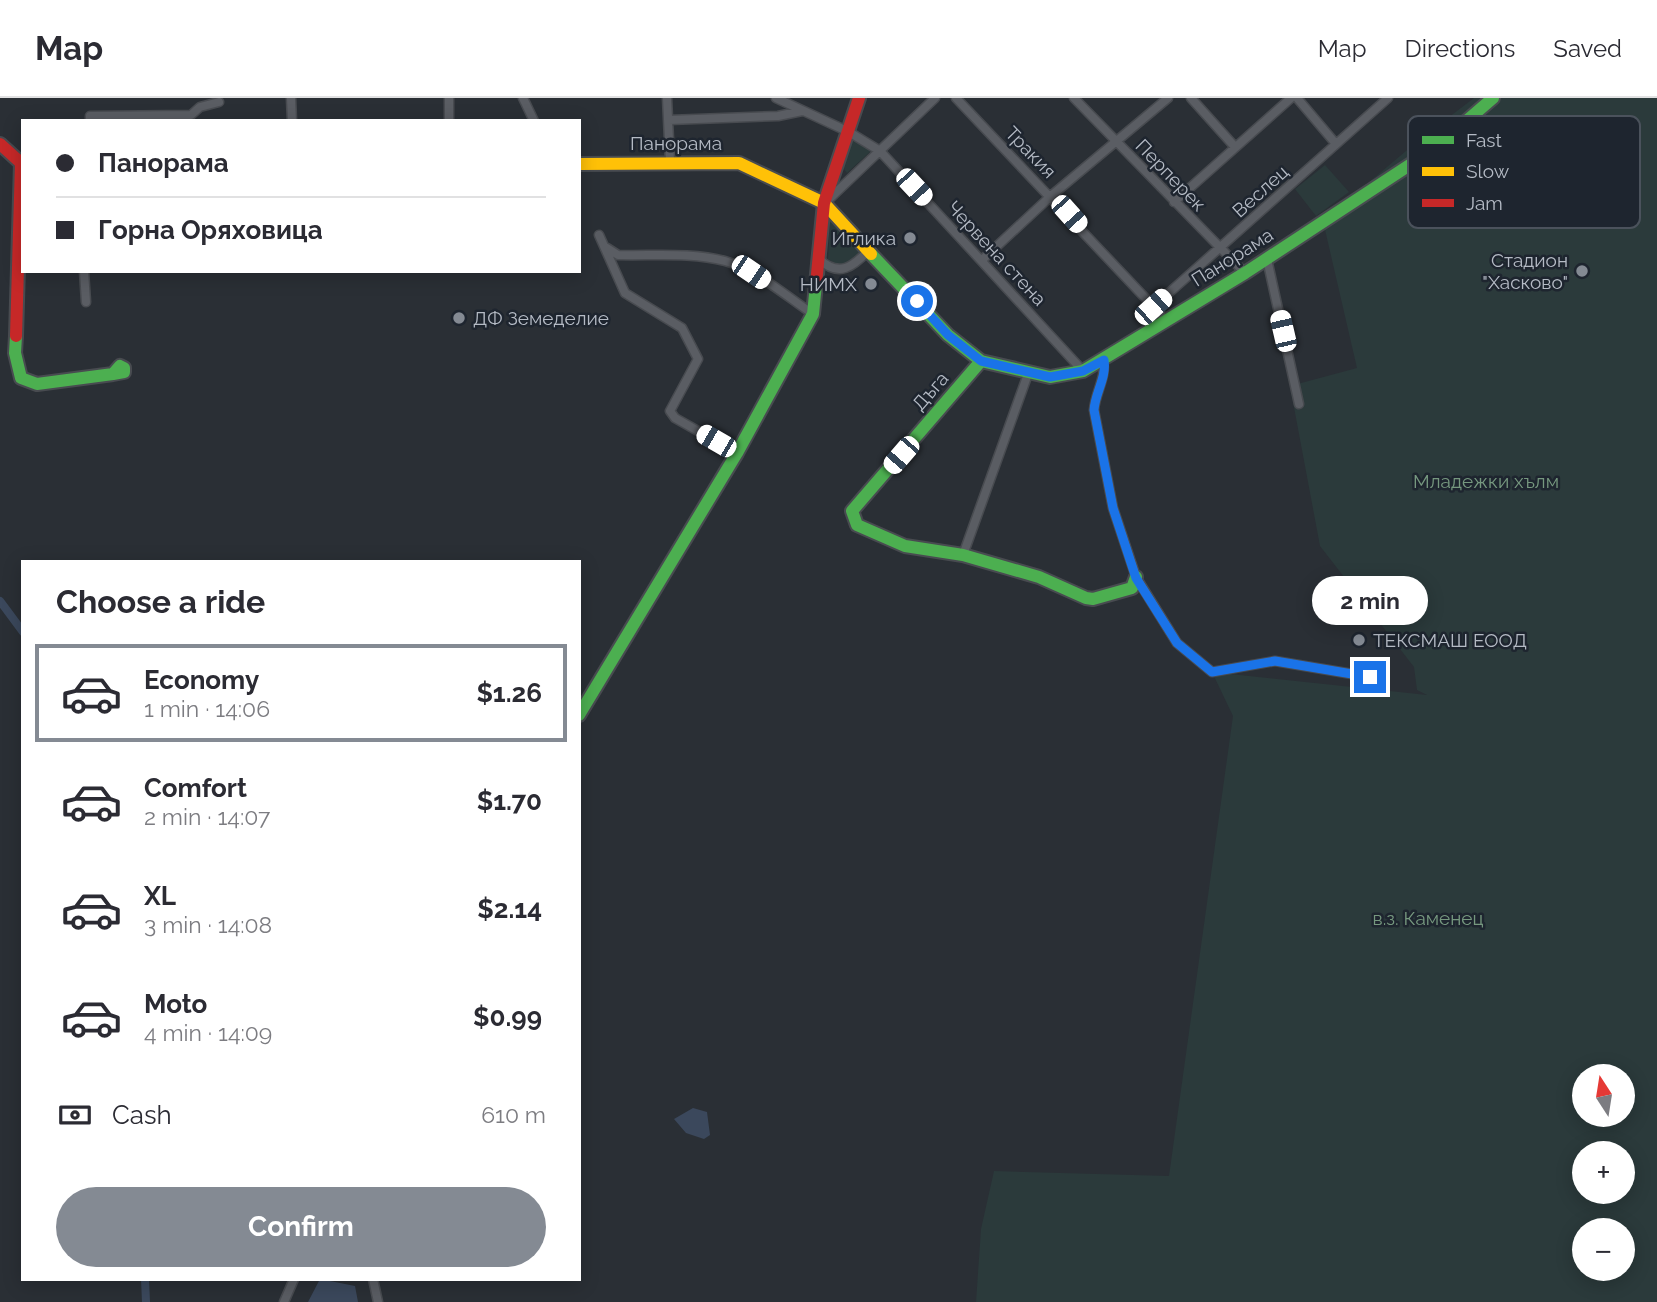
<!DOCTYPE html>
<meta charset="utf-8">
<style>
body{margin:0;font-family:Raleway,sans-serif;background:#f7f7f7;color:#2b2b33;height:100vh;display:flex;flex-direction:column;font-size:26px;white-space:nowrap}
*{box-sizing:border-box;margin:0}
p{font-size:23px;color:#7c7c81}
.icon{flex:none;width:38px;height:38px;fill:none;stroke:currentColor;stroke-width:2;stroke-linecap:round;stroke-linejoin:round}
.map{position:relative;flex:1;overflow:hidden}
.details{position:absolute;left:21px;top:462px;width:560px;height:721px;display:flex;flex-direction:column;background:#fff;border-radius:0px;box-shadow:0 4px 18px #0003}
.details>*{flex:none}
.banner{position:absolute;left:21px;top:21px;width:560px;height:154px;border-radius:0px;box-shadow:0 4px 18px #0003;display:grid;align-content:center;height:154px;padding:0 35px;background:#fff}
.needle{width:46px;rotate:348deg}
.tools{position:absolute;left:1572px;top:966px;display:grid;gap:14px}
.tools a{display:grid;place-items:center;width:63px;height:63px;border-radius:50%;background:#fff;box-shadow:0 4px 18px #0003;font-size:35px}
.end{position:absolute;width:32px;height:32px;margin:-16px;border:9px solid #1a73e8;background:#fff;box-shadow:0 0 0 4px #fff}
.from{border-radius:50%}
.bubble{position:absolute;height:49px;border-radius:24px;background:#fff;box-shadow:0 4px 18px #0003;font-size:23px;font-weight:700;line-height:49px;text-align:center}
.car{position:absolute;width:21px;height:42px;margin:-21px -10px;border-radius:9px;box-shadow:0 0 5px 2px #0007;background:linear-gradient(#fff 24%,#345 0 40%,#fff 0 76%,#345 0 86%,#fff 0)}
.banner b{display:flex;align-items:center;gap:24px;height:66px;font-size:26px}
.banner b+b{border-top:2px solid #e1e1e2}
.banner i{width:18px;height:18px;background:#2b2b33}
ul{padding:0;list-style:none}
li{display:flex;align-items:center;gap:21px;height:98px;margin:0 14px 10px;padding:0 21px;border:4px solid transparent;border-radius:0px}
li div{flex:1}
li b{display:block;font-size:26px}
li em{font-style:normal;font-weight:700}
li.active{border-color:#848a93}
li>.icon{width:63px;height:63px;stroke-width:1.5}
h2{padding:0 35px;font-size:32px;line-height:84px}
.pay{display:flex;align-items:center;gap:18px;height:77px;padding:0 35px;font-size:26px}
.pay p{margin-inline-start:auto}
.cta{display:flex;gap:14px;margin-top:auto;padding:14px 35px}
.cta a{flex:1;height:80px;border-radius:42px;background:#848a93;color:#fff;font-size:28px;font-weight:700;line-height:80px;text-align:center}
header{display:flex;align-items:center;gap:42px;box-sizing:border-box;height:98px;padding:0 35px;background:#fff;border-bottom:2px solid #e1e1e2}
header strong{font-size:33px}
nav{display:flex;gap:38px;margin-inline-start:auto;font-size:24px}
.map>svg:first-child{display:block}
.green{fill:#2b3a3b;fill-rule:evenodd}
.water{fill:#3b485c}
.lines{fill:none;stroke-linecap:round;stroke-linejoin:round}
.canal{stroke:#3b485c;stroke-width:8}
.street-casing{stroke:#484b50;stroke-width:11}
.fast-casing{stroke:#484b50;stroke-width:16}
.slow-casing{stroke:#484b50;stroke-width:16}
.jam-casing{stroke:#484b50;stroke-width:16}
.street{stroke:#5a5d63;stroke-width:8}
.fast{stroke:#4caf50;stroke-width:12}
.slow{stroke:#ffc107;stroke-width:12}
.jam{stroke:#c62828;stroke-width:12}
.route{stroke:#1a73e8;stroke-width:9}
.poi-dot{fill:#848a93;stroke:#1e252f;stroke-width:2.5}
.labels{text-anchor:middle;stroke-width:5;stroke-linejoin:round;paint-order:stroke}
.street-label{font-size:19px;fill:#b5bbc5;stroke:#1e252f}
.poi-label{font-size:19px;fill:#b5bbc5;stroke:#1e252f;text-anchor:end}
.park-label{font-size:19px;fill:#76987f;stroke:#1e252f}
.key{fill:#1e252f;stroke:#4b525c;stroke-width:2}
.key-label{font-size:19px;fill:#b5bbc5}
</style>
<header>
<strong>Map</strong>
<nav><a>Map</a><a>Directions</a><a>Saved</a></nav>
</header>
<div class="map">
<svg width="1657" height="1204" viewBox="0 0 1657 1204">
<rect width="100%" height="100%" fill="#2a2f35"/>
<path class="green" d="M 1474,0 L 1657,0 L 1657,1204 L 976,1204 L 981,1131 L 994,1073 L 1169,1078 L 1233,618 L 1212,574 L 1427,597 L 1417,592 L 1414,569 L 1320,448 L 1290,288 L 1357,270 L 1323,123 L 1419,42 ZM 1584,978 L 1622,978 L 1622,1017 L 1584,1017 ZM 1584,1055 L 1622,1055 L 1622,1094 L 1584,1094 ZM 1584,1132 L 1622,1132 L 1622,1171 L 1584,1171 Z
M 851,41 L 871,53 L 847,75 L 843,70 Z
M 1325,67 L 1349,94 L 1316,118 L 1295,91 Z
M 830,120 L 861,150 C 858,166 841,171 828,161 Z"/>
<path class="water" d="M 693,1010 L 707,1014 L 710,1037 L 704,1041 L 686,1035 L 674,1021 Z
M 320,1181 L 355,1188 L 358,1204 L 308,1204 Z"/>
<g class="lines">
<path class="canal" d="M 0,503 L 23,534
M 145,1181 L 146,1204"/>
<defs>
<path id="street" d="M 291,0 L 292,23
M 449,0 L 449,23
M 523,0 L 534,23
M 667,0 L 670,63
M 776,0 L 849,34 L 880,53 L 1083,273
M 956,0 L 1167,223
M 1074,0 L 1245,175
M 1191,0 L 1235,49
M 1297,0 L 1336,46
M 669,22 L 778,18 L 802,13
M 90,23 L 90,18 L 191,17 L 200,9 L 219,4
M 826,104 L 935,0
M 1174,104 L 1291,0
M 599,137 L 625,195 L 682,230 L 698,261 L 670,313 L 675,320 L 737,355
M 607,150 L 618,157 C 653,158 691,154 725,163 C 757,172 786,198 813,216
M 819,161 C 839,180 853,169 870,151
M 1267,161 L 1299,306
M 982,162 L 1052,97 L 1168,0
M 84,173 L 86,204
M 1153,209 L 1388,0
M 1103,262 C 1107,279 1095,295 1094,312 L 1113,410 L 1136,479 L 1177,545 L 1212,574 L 1275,563 L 1370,579
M 963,457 L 1028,276
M 373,1181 L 378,1204
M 284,1204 L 294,1181"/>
<path id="fast" d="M 871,156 L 948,237 L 981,263 L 1050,279 L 1083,273 L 1245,175 L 1434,51 L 1493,0
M 16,238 L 15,255 L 21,280 L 37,286 L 113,276 L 124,274 L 124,270 L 120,268 L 113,276
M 981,263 L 852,413 L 857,427 L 905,448 L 963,457 L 1039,479 L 1086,500 L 1093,501 L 1132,490 L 1136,479
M 579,617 L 737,355 L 813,216 L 816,186"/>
<path id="slow" d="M 579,66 L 739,65 L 824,105 L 871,156"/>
<path id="jam" d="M 0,46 L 21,65 L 16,238
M 816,186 L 824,105 L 859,0"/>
</defs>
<use href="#street" class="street-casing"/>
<use href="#fast" class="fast-casing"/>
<use href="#slow" class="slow-casing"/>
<use href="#jam" class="jam-casing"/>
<use href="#street" class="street"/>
<use href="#fast" class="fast"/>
<use href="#slow" class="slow"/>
<use href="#jam" class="jam"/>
</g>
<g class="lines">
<path class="route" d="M 917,203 L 948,237 L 981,263 L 1050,279 L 1083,273 L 1104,262 C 1107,279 1095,295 1094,312 L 1113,410 L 1136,480 L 1177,545 L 1212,574 L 1275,563 L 1370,579"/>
</g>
<g class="poi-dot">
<circle cx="910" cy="140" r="7"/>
<circle cx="1582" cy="173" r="7"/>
<circle cx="871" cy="186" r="7"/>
<circle cx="459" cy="220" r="7"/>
<circle cx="1359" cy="542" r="7"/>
</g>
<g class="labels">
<g class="street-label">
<text x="676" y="52">Панорама</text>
<text transform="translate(1031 54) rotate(46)" y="7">Тракия</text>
<text transform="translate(1171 77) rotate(46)" y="7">Перперек</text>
<text transform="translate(1260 93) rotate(-42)" y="7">Веслец</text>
<text transform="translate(997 155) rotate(47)" y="7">Червена стена</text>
<text transform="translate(1232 159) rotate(-32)" y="7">Панорама</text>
<text transform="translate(930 293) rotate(-49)" y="7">Дъга</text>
</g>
<g class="poi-label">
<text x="896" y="147">Иглика</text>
<text x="1568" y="169">Стадион<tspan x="1568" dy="22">"Хасково"</tspan></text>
<text x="857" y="193">НИМХ</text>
<text x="473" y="227" text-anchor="start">ДФ Земеделие</text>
<text x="1373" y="549" text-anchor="start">ТЕКСМАШ ЕООД</text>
</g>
<g class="park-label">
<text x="1486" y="390">Младежки хълм</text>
<text x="1428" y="827">в.з. Каменец</text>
</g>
</g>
<rect x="1408" y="18" width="232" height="112" rx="10" class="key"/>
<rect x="1422" y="38" width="32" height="8" fill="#4caf50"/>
<rect x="1422" y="69" width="32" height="9" fill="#ffc107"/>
<rect x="1422" y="101" width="32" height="8" fill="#c62828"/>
<g class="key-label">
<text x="1466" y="49">Fast</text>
<text x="1466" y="80">Slow</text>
<text x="1466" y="112">Jam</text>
</g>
</svg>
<div class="tools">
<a><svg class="needle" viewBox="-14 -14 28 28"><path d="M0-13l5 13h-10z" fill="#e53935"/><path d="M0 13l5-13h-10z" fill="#7c7c81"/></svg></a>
<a>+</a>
<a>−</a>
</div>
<i class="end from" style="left:917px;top:203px"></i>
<i class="end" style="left:1370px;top:579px"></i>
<div class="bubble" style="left:1312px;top:478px;width:116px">2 min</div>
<i class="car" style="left:914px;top:89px;rotate:137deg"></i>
<i class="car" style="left:1069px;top:116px;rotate:138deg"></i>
<i class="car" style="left:751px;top:174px;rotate:124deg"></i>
<i class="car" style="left:1153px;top:209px;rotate:48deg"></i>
<i class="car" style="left:1283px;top:233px;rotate:347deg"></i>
<i class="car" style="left:716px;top:343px;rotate:300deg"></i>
<i class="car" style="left:901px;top:357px;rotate:221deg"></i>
<div class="banner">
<b><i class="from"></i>Панорама</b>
<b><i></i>Горна Оряховица</b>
</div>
<section class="details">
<h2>Choose a ride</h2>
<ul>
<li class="active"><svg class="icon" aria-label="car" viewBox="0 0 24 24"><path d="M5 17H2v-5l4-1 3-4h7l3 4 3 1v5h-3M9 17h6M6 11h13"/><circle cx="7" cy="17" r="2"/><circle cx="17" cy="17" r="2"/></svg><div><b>Economy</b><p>1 min · 14:06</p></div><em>$1.26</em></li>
<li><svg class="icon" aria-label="car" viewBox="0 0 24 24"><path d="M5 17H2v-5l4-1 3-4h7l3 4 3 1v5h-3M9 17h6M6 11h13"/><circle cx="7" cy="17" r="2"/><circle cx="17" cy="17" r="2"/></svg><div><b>Comfort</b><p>2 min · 14:07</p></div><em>$1.70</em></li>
<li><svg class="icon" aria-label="car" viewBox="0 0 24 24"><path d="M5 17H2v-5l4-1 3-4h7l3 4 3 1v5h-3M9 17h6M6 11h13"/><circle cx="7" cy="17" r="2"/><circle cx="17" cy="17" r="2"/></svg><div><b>XL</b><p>3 min · 14:08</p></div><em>$2.14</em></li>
<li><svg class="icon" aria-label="car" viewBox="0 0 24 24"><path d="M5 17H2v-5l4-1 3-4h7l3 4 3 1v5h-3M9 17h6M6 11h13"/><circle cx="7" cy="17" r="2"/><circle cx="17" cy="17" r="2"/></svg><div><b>Moto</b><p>4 min · 14:09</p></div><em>$0.99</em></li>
</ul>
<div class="pay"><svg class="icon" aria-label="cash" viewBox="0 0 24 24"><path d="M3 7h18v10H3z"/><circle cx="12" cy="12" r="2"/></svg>Cash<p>610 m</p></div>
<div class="cta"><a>Confirm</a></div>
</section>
</div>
